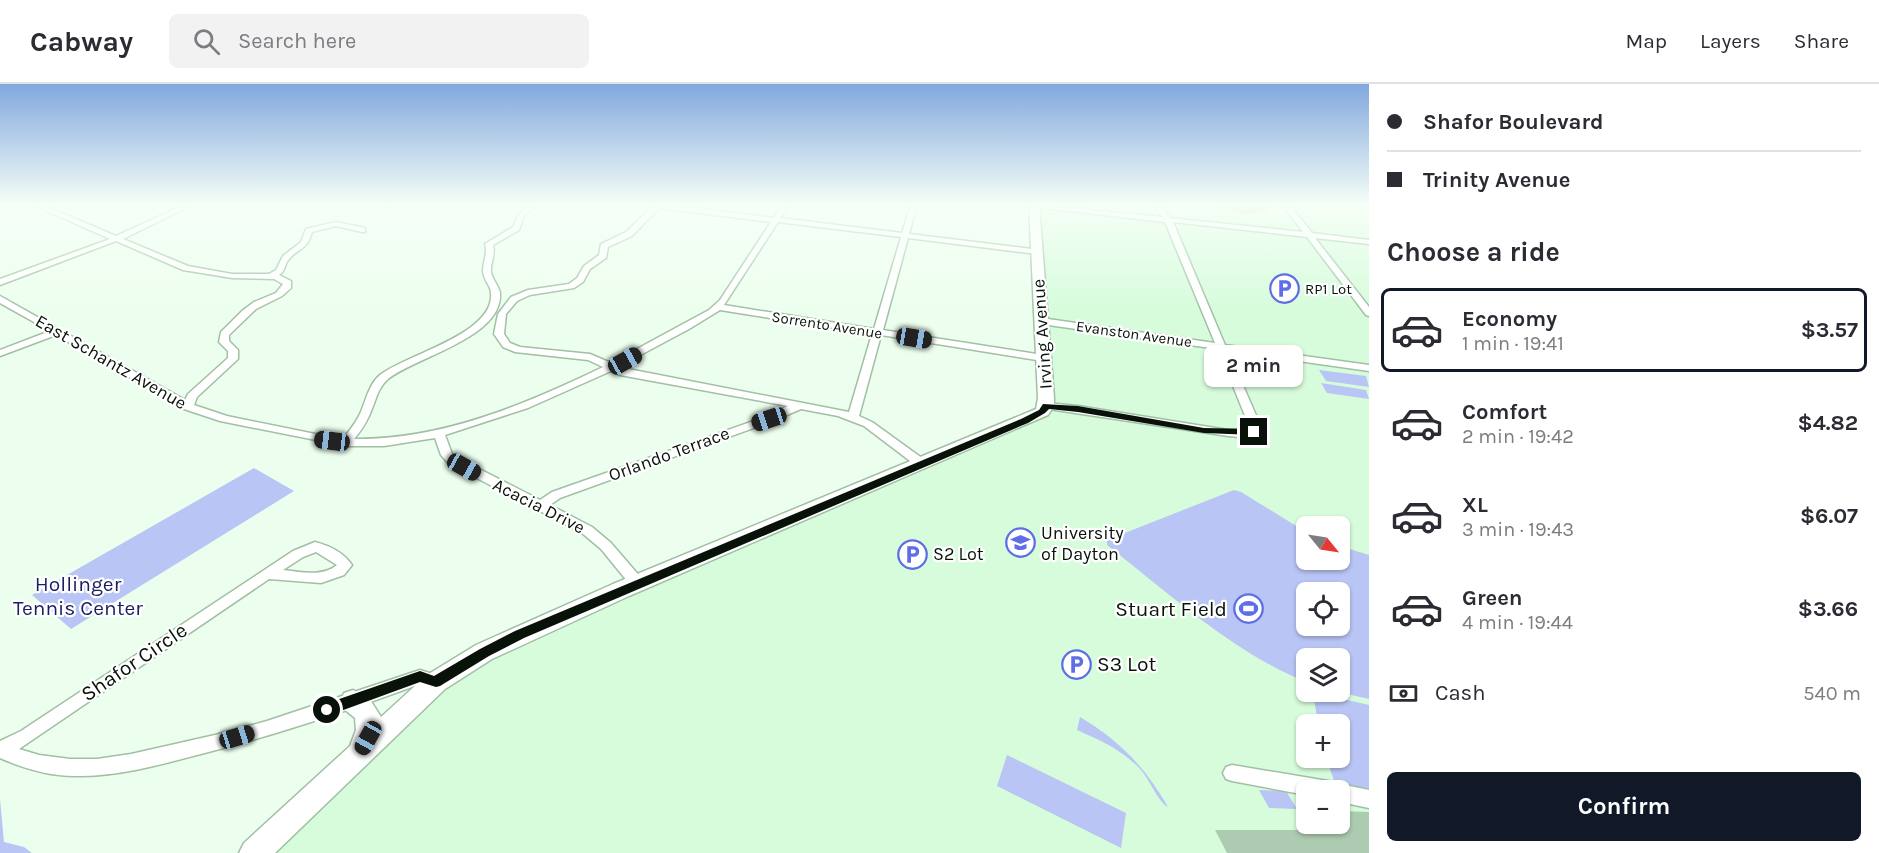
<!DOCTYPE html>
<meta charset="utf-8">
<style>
body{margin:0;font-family:Karla,sans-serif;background:#f2f2f3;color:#2b2b33;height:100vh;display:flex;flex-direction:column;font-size:22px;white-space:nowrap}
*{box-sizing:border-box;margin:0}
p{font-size:20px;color:#7c7c81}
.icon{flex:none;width:33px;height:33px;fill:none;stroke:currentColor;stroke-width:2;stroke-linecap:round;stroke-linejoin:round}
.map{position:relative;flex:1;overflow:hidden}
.side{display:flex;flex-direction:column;background:#fff;width:510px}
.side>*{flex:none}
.hud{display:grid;align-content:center;height:132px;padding:0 18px;background:#fff}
.needle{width:39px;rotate:120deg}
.controls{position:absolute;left:1296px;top:432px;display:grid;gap:12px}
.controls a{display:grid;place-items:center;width:54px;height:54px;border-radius:9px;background:#fff;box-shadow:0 2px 4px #0004;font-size:30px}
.end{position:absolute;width:27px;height:27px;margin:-14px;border:8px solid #081209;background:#fff;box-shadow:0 0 0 3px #fff}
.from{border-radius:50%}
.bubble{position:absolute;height:42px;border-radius:9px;background:#fff;box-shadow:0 2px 4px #0004;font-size:20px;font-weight:700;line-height:42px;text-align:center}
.car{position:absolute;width:18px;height:36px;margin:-18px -9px;border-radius:8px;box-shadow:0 0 4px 2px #0007;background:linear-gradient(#222 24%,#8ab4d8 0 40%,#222 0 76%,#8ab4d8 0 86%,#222 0)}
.hud b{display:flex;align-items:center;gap:21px;height:57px;font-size:22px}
.hud b+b{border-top:2px solid #e1e1e2}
.hud i{width:15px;height:15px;background:#2b2b33}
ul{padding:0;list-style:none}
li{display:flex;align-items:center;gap:18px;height:84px;margin:0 12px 9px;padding:0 6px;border:3px solid transparent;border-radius:9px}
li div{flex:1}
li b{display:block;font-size:22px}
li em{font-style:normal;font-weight:700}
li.on{border-color:#111827}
li>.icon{width:54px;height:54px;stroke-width:1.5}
h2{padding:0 18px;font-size:27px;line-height:72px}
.pay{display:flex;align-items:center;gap:15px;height:66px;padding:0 18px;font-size:22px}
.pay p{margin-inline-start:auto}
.primary-button{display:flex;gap:12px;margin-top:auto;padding:12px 18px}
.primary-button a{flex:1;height:69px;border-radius:9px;background:#111827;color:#fff;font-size:24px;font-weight:700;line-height:69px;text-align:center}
header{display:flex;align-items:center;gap:36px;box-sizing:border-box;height:84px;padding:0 30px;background:#fff;border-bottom:2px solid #e1e1e2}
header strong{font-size:28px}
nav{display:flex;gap:33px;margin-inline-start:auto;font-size:21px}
.search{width:420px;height:54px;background:#f2f2f3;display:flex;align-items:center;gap:15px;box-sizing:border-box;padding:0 21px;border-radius:9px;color:#7c7c81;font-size:22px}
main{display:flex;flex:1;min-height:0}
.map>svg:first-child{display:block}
.built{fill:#d6fcdb;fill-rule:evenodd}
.green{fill:#b9c5f4;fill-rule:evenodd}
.building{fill:#adcbb0}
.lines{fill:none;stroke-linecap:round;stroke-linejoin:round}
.street-casing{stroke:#a1bfa4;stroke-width:3}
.secondary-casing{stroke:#a1bfa4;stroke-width:3}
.street{fill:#fff;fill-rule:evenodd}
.secondary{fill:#fff;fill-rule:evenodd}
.route{fill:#081209}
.labels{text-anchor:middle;stroke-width:4.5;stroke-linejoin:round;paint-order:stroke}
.far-poi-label{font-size:15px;fill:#081209;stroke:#fff;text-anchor:start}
.far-street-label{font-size:15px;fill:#081209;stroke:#fff}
.street-label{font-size:18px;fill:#081209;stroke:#fff}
.poi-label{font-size:18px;fill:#081209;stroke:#fff;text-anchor:start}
.near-park-label{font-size:21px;fill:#1a1e62;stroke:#fff}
.near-poi-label{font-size:21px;fill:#081209;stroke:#fff;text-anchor:end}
.near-street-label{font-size:21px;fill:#081209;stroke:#fff}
</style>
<header>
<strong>Cabway</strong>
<div class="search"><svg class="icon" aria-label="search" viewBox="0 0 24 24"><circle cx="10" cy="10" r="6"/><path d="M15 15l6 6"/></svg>Search here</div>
<nav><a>Map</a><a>Layers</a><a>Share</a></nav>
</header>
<main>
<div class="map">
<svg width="1369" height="769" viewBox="0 0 1369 769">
<rect width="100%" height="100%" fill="#ecffee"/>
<path class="built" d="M 1034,120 L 1369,120 L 1369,769 L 257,769 L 436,598 L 1042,328 ZM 1306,442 L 1340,442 L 1340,476 L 1306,476 ZM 1306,508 L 1340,508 L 1340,542 L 1306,542 ZM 1306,574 L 1340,574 L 1340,608 L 1306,608 ZM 1306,640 L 1340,640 L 1340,674 L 1306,674 ZM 1306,706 L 1340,706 L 1340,740 L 1306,740 Z"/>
<path class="green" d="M 1319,286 L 1366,292 L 1369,303 L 1326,297 Z
M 1321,299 L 1366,306 L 1369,315 L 1327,309 Z
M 254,384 L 294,407 L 71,545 L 32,511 Z
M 1234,406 L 1241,408 L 1306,448 L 1306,476 L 1340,476 L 1340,462 L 1369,471 L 1369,615 L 1338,608 L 1340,574 L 1306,574 L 1306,598 C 1231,567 1171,511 1107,461 L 1107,456 ZM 1340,508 L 1340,542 L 1306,542 L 1306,508 Z
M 1313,608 L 1369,621 L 1369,709 L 1336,702 L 1326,674 L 1340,674 L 1340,640 L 1318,640 Z
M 1080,633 C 1119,656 1146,684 1168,723 C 1159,719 1149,695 1141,686 C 1124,667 1100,656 1077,646 Z
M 1007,671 L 1126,729 L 1121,764 L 997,702 Z
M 1259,706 L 1286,707 L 1297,725 L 1269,724 Z
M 0,715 L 4,758 L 24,763 L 32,769 L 0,769 Z"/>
<path class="building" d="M 1218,120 L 1268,120 L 1268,127 L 1243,130 L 1218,123 Z
M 1340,727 L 1369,728 L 1369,769 L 1227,769 L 1215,746 L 1317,746 L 1313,740 L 1340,740 Z"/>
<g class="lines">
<defs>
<path id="street" d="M 31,120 L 40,120 L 116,152 L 186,120 L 194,120 L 123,155 L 188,182 L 232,190 L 269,190 L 276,186 L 283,172 L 301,158 L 306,145 L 336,138 L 365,144 L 365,148 L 362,148 L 336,142 L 312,148 C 307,166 300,163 289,175 C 284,180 286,187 279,191 L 291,197 L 291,204 L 282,212 L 256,225 L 229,251 L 229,257 L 238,266 L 238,275 L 197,313 L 194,321 L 227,332 L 330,353 L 343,355 C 349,347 355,340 359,332 C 366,318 368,301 380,291 C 407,270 495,250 491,209 C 491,202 483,195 483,187 C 483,177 488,170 485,160 L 513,143 L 519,130 L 530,120 L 537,120 L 524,132 L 519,146 L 493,161 C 496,171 490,178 491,188 C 492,195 499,202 500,209 C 503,254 415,273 388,295 C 377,304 375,320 369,332 C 365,341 360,348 354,355 C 442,356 526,320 603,283 L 588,276 L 515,268 L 503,263 L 494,250 L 498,230 L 511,213 L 528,206 L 569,200 L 577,194 L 584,182 L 599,171 L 601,160 L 626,148 L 652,123 L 643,120 L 663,120 L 774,134 L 783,120 L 789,120 L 780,134 L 902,149 L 911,120 L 917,120 L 909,150 L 1040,166 L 1041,168 L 1037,170 L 908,154 L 883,246 L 1043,271 L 1048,274 L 1043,277 L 881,251 L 859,332 L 872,338 L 926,377 L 928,380 L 926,383 L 918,383 L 864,342 L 838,332 L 801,325 L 773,337 L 560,414 L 550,421 L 592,443 L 611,459 L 642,495 L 644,499 L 642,503 L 637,504 L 632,503 L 601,465 L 582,449 L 448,379 L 441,371 L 435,354 L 384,362 L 346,362 L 220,337 L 184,325 L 56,251 L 0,272 L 0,266 L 50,247 L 0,219 L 0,212 L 185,316 L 188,310 L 228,274 L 228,267 L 219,258 L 221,248 L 242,227 L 254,218 L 276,209 L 283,200 L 274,195 L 232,194 L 183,186 L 116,157 L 0,201 L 0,195 L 110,155 ZM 659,124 L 771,138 L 720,216 L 709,226 L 611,279 L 590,270 L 520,263 L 510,259 L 504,250 L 506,230 L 517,217 L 530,211 L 574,204 L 583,198 L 590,185 L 606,174 L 608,163 L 632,152 ZM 778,138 L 901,153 L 874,245 L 724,221 ZM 720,226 L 872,250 L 849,328 L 618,283 L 689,245 ZM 611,287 L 620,291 L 788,322 L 765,333 L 552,408 L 540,416 L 456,373 L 452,370 L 445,351 L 528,324 Z
M 385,120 L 394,120 L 388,123 Z
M 1031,120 L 1162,133 L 1154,120 L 1160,120 L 1170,134 L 1303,148 L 1282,120 L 1289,120 L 1312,149 L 1369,156 L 1369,160 L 1315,154 L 1369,223 L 1369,232 L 1366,231 L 1307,153 L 1173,138 L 1225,261 L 1369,281 L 1369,287 L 1228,267 L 1262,345 C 1252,356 1242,353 1228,352 L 1042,324 L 1041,322 L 1042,320 L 1046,319 L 1078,322 L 1228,346 L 1247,346 L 1250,344 L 1218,265 L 1041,240 L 1036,237 L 1041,234 L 1215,259 L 1165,138 L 1034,123 Z
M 315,458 C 330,462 343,468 352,481 L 344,491 L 321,499 L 269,495 L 19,665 L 39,671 L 70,675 L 97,675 L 131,670 L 215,651 L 267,637 L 420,586 L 442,593 L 444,598 L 442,603 L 436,605 L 420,600 C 347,627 273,652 197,671 C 159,681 120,692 80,692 C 52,693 25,685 0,674 L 0,657 L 21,647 L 293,467 ZM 316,468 L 337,481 C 323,493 300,488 283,486 L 303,473 Z
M 1232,681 L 1328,697 L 1335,702 L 1340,700 L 1369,706 L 1369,724 L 1340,718 L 1340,706 L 1306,706 L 1306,711 L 1232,697 L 1226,695 L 1223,689 L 1226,683 Z"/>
<path id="secondary" d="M 1029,120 L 1039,120 L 1054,314 L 1054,322 L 1048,331 L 629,512 L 492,575 L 445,605 L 275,769 L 239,769 L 244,759 L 350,662 L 356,646 L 355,634 L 344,625 L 341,617 L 344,609 L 353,606 L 369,614 L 381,633 L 427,591 L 476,561 L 613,500 L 1036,325 L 1038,314 Z"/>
</defs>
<use href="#street" class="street-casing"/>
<use href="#secondary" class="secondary-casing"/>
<use href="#street" class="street"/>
<use href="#secondary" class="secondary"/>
</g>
<linearGradient id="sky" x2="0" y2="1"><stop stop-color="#81a8de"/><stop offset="0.53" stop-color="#f6fff7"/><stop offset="1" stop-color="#f6fff7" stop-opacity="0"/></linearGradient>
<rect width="1369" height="228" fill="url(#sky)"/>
<path class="route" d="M 1043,320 L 1078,322 L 1204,344 L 1254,345 L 1258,348 L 1254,351 L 1204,349 L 1078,328 L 1049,325 L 1045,329 L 1028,339 L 524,554 L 489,572 L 440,602 L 436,603 L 420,598 L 327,632 L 322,630 L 320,626 L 322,621 L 420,587 L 434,592 L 480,565 L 515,547 L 1021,335 L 1039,326 Z"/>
<defs>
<symbol id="parking-ring" viewBox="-11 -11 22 22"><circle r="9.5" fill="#fff" stroke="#5d6ee6" stroke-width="1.5"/><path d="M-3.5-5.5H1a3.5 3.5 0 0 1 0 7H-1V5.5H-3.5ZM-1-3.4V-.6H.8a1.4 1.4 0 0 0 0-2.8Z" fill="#5d6ee6"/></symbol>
<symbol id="university-ring" viewBox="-11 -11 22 22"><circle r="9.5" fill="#fff" stroke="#5d6ee6" stroke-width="1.5"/><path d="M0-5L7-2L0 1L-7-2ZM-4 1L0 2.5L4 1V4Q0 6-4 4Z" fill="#5d6ee6"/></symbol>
<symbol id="stadium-ring" viewBox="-11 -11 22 22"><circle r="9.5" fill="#fff" stroke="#5d6ee6" stroke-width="1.5"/><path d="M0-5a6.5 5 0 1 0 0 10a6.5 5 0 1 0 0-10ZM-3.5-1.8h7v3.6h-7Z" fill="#5d6ee6"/></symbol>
</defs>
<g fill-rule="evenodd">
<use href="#parking-ring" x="1268" y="188" width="33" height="33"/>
<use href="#university-ring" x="1004" y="442" width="33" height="33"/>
<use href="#parking-ring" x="896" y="454" width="33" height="33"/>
<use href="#stadium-ring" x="1232" y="508" width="33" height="33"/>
<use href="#parking-ring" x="1060" y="564" width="33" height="33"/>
</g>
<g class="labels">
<g class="far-poi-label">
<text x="1305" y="210">RP1 Lot</text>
</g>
<g class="far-street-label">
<text transform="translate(827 241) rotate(9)" y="5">Sorrento Avenue</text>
<text transform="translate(1134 250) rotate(8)" y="5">Evanston Avenue</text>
</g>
<g class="street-label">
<text transform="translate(1042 250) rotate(-94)" y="6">Irving Avenue</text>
<text transform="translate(111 278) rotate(30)" y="6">East Schantz Avenue</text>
<text transform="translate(669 370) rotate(-20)" y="6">Orlando Terrace</text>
<text transform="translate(539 422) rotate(27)" y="6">Acacia Drive</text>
</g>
<g class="poi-label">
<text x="1041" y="455">University<tspan x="1041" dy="21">of Dayton</tspan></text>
<text x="933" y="476">S2 Lot</text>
</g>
<g class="near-park-label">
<text x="78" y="507">Hollinger<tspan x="78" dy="24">Tennis Center</tspan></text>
</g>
<g class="near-poi-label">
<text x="1227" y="532">Stuart Field</text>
<text x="1097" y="587" text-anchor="start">S3 Lot</text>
</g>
<g class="near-street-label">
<text transform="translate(134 578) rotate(-34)" y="7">Shafor Circle</text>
</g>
</g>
</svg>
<div class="controls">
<a><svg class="needle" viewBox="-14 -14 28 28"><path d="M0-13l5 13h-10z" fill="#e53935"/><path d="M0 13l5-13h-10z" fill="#7c7c81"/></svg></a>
<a><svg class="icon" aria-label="locate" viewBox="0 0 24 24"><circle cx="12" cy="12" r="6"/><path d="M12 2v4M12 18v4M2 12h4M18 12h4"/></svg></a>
<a><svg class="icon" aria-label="layers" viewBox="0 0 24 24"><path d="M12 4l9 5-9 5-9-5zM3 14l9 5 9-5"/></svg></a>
<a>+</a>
<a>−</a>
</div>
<i class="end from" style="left:327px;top:626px"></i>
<i class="end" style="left:1254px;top:348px"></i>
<div class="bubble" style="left:1204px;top:261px;width:99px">2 min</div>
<i class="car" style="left:914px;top:254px;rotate:99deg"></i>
<i class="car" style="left:625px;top:277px;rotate:61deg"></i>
<i class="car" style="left:769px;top:335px;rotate:252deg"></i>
<i class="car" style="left:332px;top:357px;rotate:277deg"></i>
<i class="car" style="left:464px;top:383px;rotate:119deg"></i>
<i class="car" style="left:237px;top:653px;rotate:73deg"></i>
<i class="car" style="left:368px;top:654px;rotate:209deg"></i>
</div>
<section class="side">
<div class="hud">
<b><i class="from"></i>Shafor Boulevard</b>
<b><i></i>Trinity Avenue</b>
</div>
<h2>Choose a ride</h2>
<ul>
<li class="on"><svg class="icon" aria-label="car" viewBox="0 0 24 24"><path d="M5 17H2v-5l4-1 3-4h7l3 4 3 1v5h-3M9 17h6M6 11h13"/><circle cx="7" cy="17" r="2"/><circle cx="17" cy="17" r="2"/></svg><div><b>Economy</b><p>1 min · 19:41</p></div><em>$3.57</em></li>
<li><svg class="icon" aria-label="car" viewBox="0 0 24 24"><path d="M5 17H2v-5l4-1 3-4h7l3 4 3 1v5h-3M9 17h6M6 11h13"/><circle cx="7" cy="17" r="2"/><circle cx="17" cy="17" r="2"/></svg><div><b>Comfort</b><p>2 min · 19:42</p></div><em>$4.82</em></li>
<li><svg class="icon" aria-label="car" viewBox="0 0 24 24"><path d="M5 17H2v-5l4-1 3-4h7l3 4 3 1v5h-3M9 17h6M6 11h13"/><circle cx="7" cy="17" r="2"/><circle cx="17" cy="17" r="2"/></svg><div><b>XL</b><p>3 min · 19:43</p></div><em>$6.07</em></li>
<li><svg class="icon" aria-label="car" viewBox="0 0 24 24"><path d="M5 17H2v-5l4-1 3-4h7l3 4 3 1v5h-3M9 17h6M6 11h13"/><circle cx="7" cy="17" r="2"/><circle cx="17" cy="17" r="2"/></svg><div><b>Green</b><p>4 min · 19:44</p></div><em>$3.66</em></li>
</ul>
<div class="pay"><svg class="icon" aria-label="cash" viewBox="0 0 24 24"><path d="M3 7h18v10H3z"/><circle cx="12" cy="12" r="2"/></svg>Cash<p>540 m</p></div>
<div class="primary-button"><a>Confirm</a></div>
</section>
</main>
